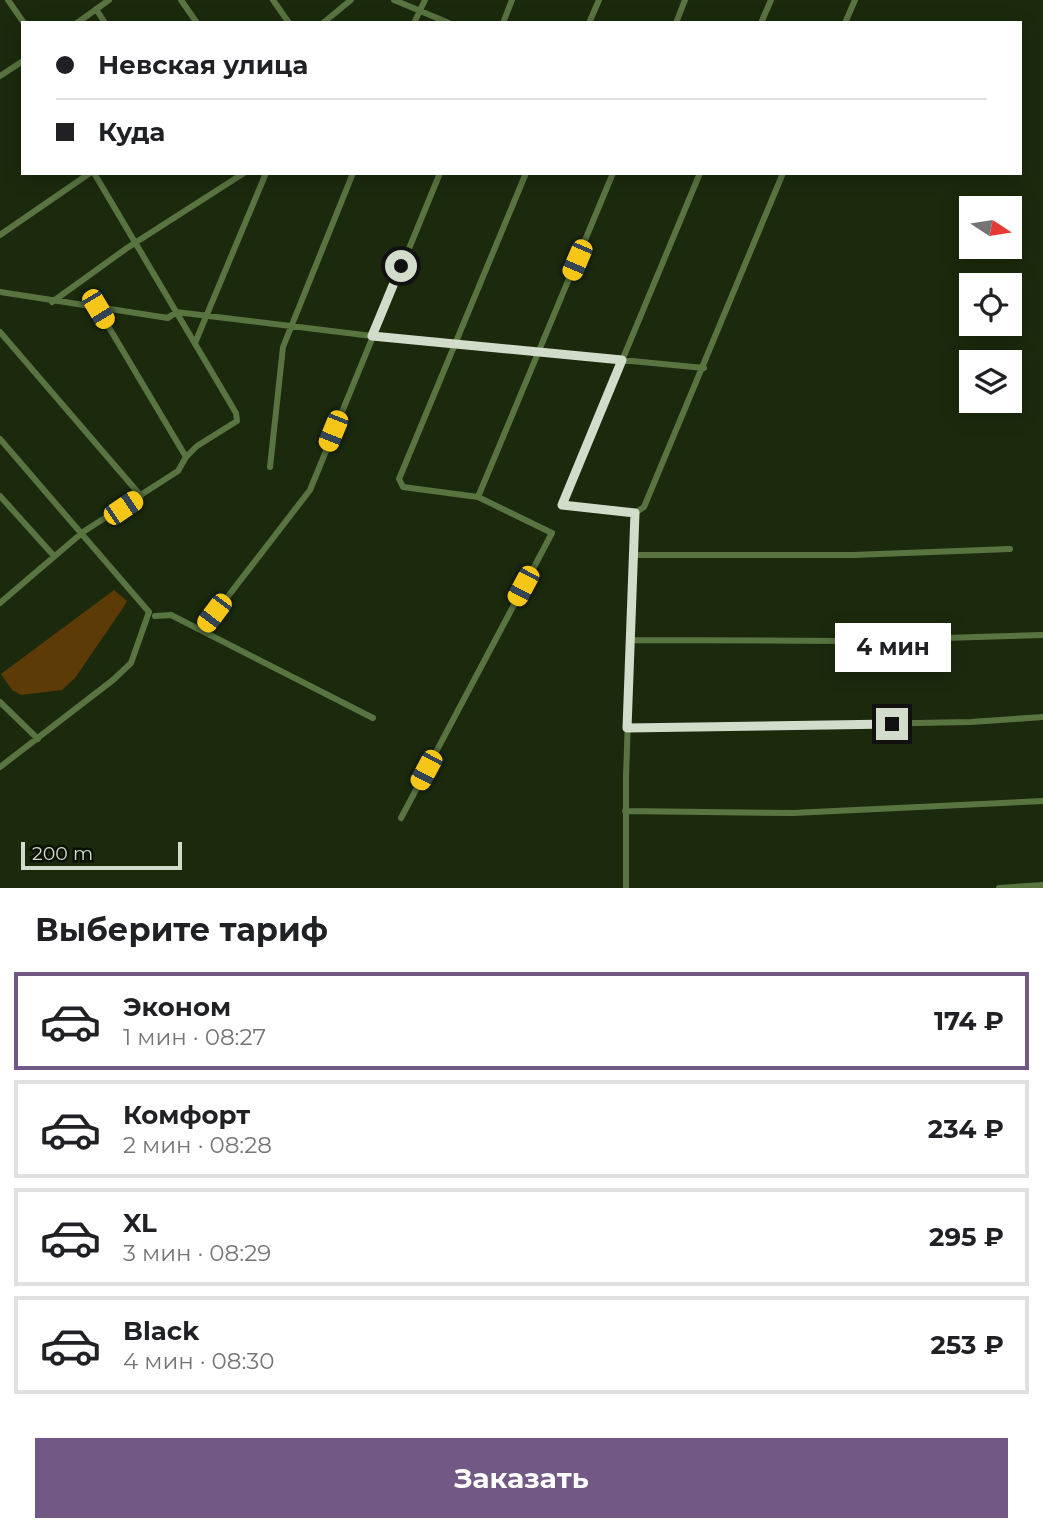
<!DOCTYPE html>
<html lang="ru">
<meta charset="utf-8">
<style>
body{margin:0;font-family:Montserrat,sans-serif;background:#f2f2f2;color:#202124;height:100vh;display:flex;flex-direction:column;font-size:26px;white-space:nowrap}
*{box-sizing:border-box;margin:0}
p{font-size:23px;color:#757577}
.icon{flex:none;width:38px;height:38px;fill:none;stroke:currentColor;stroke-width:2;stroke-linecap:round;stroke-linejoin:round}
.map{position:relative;height:888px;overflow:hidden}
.drawer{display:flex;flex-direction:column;background:#fff;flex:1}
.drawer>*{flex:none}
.banner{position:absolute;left:21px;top:21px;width:1001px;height:154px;border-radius:0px;box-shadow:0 4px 18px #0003;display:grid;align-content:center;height:154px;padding:0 35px;background:#fff}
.needle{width:46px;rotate:102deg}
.controls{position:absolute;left:959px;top:196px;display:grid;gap:14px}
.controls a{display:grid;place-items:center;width:63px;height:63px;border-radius:0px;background:#fff;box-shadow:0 4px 18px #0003;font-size:35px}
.scale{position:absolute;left:21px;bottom:18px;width:161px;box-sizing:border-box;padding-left:7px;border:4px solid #d1dcca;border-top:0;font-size:19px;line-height:24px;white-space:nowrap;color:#d1dcca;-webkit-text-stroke:5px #0a1005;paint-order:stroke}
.end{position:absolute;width:32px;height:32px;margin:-16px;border:9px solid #d1dcca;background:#111;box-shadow:0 0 0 4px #111}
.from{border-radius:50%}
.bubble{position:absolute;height:49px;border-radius:0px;background:#fff;box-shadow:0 4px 18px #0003;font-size:23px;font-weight:700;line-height:49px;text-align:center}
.car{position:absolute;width:21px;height:42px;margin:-21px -10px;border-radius:9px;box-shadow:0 0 5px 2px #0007;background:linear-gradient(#f5c518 24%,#345 0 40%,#f5c518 0 76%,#345 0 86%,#f5c518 0)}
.banner b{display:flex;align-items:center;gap:24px;height:66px;font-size:26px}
.banner b+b{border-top:2px solid #e0e0e0}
.banner i{width:18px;height:18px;background:#202124}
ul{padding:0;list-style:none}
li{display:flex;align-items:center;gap:21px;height:98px;margin:0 14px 10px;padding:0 21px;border:4px solid #e0e0e0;border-radius:0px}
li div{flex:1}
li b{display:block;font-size:26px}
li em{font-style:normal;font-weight:700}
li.current{border-color:#725884}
li>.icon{width:63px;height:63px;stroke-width:1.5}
h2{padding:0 35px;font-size:32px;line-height:84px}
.cta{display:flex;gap:14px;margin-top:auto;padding:14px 35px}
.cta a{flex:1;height:80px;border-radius:0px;background:#725884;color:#fff;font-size:28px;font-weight:700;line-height:80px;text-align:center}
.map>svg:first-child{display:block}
.green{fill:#5c3b06}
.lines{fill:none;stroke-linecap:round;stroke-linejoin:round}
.minor{stroke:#597441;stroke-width:6}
.route{stroke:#d1dcca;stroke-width:9}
</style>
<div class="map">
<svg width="1043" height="888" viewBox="0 0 1043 888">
<rect width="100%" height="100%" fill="#1b2a0d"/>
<path class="green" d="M 114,590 L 127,601 L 123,608 L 75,678 L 62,690 L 21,695 L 12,690 L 1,674 Z"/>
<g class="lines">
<path class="minor" d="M 8,0 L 24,23
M 181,0 L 197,23
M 273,0 L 289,23
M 394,0 L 449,23
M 96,9 L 105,23
M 77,23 L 109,0
M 323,23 L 351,0
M 414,23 L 425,0
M 503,23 L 512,0
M 589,23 L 599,0
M 676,23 L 685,0
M 761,23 L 771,0
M 845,23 L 855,0
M 0,76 L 23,61
M 0,235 L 90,173
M 0,292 L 168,318 L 176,312 L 372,336 L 704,368
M 52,302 L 127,248 L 244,173
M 98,309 L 186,457
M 0,332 L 141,496
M 195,343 L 266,173
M 0,439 L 149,612 L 131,663 L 113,680 L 0,767
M 270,467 L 283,347 L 353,173
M 0,496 L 54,556
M 478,497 L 613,173
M 637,512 L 562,505 L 700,173
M 634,555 L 853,555 L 1010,549
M 0,603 L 83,532 L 178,471 L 186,457 L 197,446 L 237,421 L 236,413 L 94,173
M 155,616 L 171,615 L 373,718
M 202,630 L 310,490 L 440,173
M 631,640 L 844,641 L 1043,635
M 0,702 L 38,739
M 627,728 L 971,722 L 1043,717
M 625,811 L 793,813 L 1043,801
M 401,818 L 552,533 L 478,497 L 403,487 L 399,479 L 526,173
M 626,888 L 626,777 L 635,513 L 644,507 L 783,173
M 999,888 L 1043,885"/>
</g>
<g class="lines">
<path class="route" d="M 401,266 L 372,336 L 622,360 L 562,505 L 635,513 L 627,728 L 892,724"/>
</g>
</svg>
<div class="controls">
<a><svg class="needle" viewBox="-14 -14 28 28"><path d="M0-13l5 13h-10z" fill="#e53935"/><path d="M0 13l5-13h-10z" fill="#757577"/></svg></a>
<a><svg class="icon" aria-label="locate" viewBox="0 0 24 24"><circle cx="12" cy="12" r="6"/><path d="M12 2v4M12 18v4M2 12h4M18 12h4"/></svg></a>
<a><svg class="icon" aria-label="layers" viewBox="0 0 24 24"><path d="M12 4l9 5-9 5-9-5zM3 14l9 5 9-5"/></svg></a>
</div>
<div class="scale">200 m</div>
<i class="end from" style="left:401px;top:266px"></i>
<i class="end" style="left:892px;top:724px"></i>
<div class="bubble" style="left:835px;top:623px;width:116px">4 мин</div>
<i class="car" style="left:577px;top:260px;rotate:203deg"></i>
<i class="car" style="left:98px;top:309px;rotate:149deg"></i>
<i class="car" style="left:333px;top:431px;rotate:202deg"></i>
<i class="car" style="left:123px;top:508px;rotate:56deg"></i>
<i class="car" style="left:523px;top:586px;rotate:208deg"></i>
<i class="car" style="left:214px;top:613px;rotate:217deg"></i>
<i class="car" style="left:426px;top:770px;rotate:208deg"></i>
<div class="banner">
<b><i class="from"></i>Невская улица</b>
<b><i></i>Куда</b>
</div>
</div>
<section class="drawer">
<h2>Выберите тариф</h2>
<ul>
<li class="current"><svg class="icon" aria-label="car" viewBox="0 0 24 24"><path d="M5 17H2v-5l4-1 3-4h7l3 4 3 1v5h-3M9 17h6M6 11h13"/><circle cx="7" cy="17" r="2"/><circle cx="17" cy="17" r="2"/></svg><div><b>Эконом</b><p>1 мин · 08:27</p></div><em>174 ₽</em></li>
<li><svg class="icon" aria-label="car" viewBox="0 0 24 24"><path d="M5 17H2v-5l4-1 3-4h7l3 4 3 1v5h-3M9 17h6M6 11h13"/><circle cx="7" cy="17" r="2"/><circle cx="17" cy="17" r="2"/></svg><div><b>Комфорт</b><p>2 мин · 08:28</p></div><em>234 ₽</em></li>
<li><svg class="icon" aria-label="car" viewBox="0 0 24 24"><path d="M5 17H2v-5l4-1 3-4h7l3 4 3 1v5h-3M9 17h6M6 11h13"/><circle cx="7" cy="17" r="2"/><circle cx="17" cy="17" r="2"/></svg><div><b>XL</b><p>3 мин · 08:29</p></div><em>295 ₽</em></li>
<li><svg class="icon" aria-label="car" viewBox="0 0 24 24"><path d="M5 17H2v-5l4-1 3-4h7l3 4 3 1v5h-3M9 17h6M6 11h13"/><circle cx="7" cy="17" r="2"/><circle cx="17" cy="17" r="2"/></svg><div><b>Black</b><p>4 мин · 08:30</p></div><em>253 ₽</em></li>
</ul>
<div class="cta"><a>Заказать</a></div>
</section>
